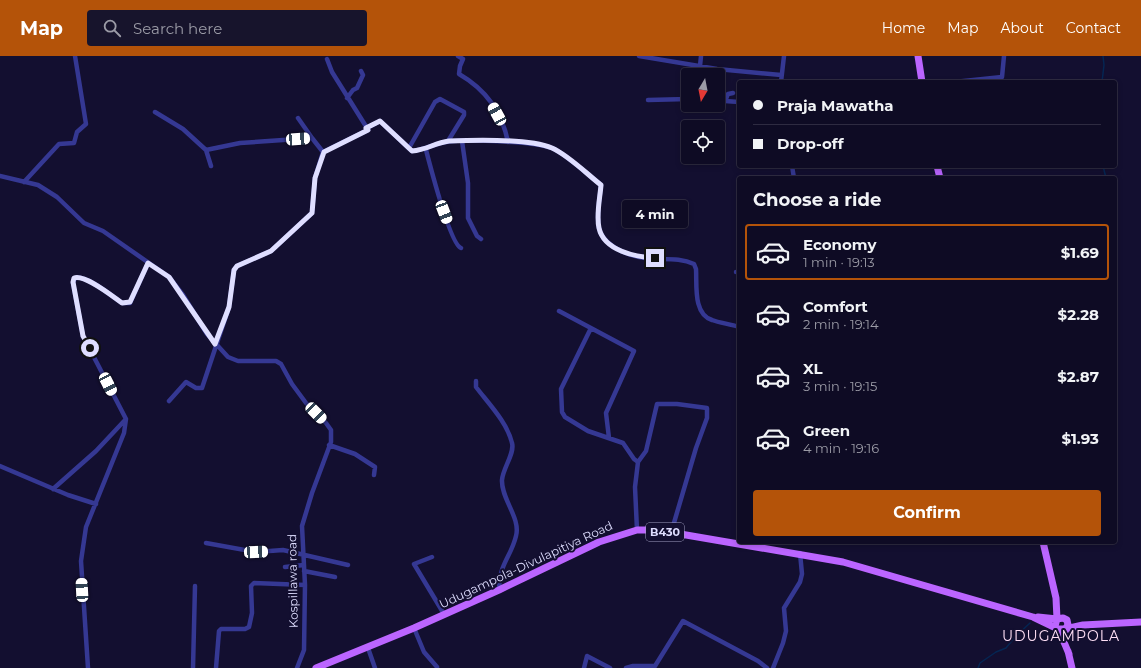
<!DOCTYPE html>
<meta charset="utf-8">
<style>
body{margin:0;font-family:Montserrat,sans-serif;background:#17142c;color:#f1f3f6;height:100vh;display:flex;flex-direction:column;font-size:15px;white-space:nowrap}
*{box-sizing:border-box;margin:0}
p{font-size:13px;color:#9b9ba6}
.icon{flex:none;width:22px;height:22px;fill:none;stroke:currentColor;stroke-width:2;stroke-linecap:round;stroke-linejoin:round}
.map{position:relative;flex:1;overflow:hidden}
.sheet{position:absolute;left:737px;top:120px;width:380px;height:368px;display:flex;flex-direction:column;background:#0e0b24;border-radius:4px;box-shadow:0 2px 6px #0003,0 0 0 1px #2e2b41}
.sheet>*{flex:none}
.hud{position:absolute;left:737px;top:24px;width:380px;height:88px;border-radius:4px;box-shadow:0 2px 6px #0003,0 0 0 1px #2e2b41;display:grid;align-content:center;height:88px;padding:0 16px;background:#0e0b24}
.needle{width:26px;rotate:190deg}
.fabs{position:absolute;left:681px;top:12px;display:grid;gap:8px}
.fabs a{display:grid;place-items:center;width:44px;height:44px;border-radius:4px;background:#0e0b24;box-shadow:0 2px 6px #0003,0 0 0 1px #2e2b41;font-size:20px}
.end{position:absolute;width:18px;height:18px;margin:-9px;border:5px solid #dfdeff;background:#111;box-shadow:0 0 0 2px #111}
.from{border-radius:50%}
.bubble{position:absolute;height:28px;border-radius:4px;background:#0e0b24;box-shadow:0 2px 6px #0003,0 0 0 1px #2e2b41;font-size:13px;font-weight:700;line-height:28px;text-align:center}
.car{position:absolute;width:12px;height:24px;margin:-12px -6px;border-radius:5px;box-shadow:0 0 3px 1px #0007;background:linear-gradient(#fff 24%,#345 0 40%,#fff 0 76%,#345 0 86%,#fff 0)}
.hud b{display:flex;align-items:center;gap:14px;height:38px;font-size:15px}
.hud b+b{border-top:1px solid #2e2b41}
.hud i{width:10px;height:10px;background:#f1f3f6}
ul{padding:0;list-style:none}
li{display:flex;align-items:center;gap:12px;height:56px;margin:0 8px 6px;padding:0 8px;border:2px solid transparent;border-radius:4px}
li div{flex:1}
li b{display:block;font-size:15px}
li em{font-style:normal;font-weight:700}
li.current{border-color:#b45309}
li>.icon{width:36px;height:36px;stroke-width:1.5}
h2{padding:0 16px;font-size:18px;line-height:48px}
.action{display:flex;gap:8px;margin-top:auto;padding:8px 16px}
.action a{flex:1;height:46px;border-radius:4px;background:#b45309;color:#fff;font-size:16px;font-weight:700;line-height:46px;text-align:center}
header{display:flex;align-items:center;gap:24px;box-sizing:border-box;height:56px;padding:0 20px;background:#b45309;color:#fff}
header strong{font-size:19px}
nav{display:flex;gap:22px;margin-inline-start:auto;font-size:14px}
.search{width:280px;height:36px;background:#17142c;display:flex;align-items:center;gap:10px;box-sizing:border-box;padding:0 14px;border-radius:4px;color:#9b9ba6;font-size:15px}
.map>svg:first-child{display:block}
.lines{fill:none;stroke-linecap:round;stroke-linejoin:round}
.stream{stroke:#052653;stroke-width:1.5}
.minor{stroke:#353893;stroke-width:4.5}
.primary{stroke:#bb65ff;stroke-width:7}
.route{stroke:#dfdeff;stroke-width:5}
.labels{text-anchor:middle;stroke-width:4;stroke-linejoin:round;paint-order:stroke}
.shield{fill:#130f30;stroke:#a2a0c1;stroke-width:1}
.shield-label{font-size:11px;font-weight:bold;fill:#dfdeff}
.street-label{font-size:12px;fill:#dfdeff;stroke:#130f30}
.quarter-label{font-size:14px;letter-spacing:1px;fill:#ffe0f6;stroke:#130f30}
</style>
<header>
<strong>Map</strong>
<div class="search"><svg class="icon" aria-label="search" viewBox="0 0 24 24"><circle cx="10" cy="10" r="6"/><path d="M15 15l6 6"/></svg>Search here</div>
<nav><a>Home</a><a>Map</a><a>About</a><a>Contact</a></nav>
</header>
<div class="map">
<svg width="1141" height="612" viewBox="0 0 1141 612">
<rect width="100%" height="100%" fill="#130f30"/>
<g class="lines">
<path class="stream" d="M 1102,26 L 1104,9 L 1103,0
M 1103,110 L 1106,122
M 978,612 L 980,607 L 996,596 L 1006,592 L 1015,581 L 1030,567"/>
<path class="minor" d="M 458,0 L 463,3 L 460,10 L 459,18 C 485,33 502,56 508,86
M 639,0 L 717,13 L 781,19
M 327,3 L 332,16 L 367,72
M 700,10 L 701,0
M 781,26 L 784,0
M 954,26 L 1002,21 L 1004,0
M 733,37 L 728,38 L 725,45 L 739,46
M 347,42 L 353,34 L 357,32 L 363,19 L 361,15
M 648,44 L 688,43
M 718,44 L 725,45
M 155,56 L 183,73 L 206,94 L 240,87 L 312,82 L 323,96 L 368,74 L 367,72 L 380,65 L 412,95 C 425,94 433,88 446,86 C 467,83 533,85 552,92 C 566,98 588,119 601,129 C 600,142 596,159 599,172 C 602,188 624,198 639,201 C 657,205 677,200 694,208 L 696,213 C 697,229 693,258 712,264 C 720,267 730,268 739,271
M 298,62 L 312,82
M 462,85 L 468,127 L 468,162 L 477,180 L 481,183
M 409,92 L 435,46 L 440,43 L 464,56 L 464,59 L 448,85
M 206,94 L 211,110
M 426,94 C 430,109 450,188 461,192
M 792,110 L 794,122
M 0,120 L 38,129 L 57,141 L 84,167 L 103,175 L 169,221 L 183,239 L 207,278 L 228,301 L 238,305 L 276,305 L 281,308 L 292,328 L 306,347 L 326,367 L 331,374 L 331,386 L 312,437 L 302,470 L 305,529 L 304,594 L 297,612
M 24,126 L 59,88 L 74,87 L 77,76 L 86,68 L 75,0
M 736,216 L 739,216
M 559,255 L 634,295 L 606,357 L 609,382
M 591,272 L 561,333 L 562,356 L 565,361 L 588,375 L 623,387 L 634,403 L 638,406 L 635,431 L 637,474
M 476,325 L 476,331 C 488,347 507,366 512,387 C 515,397 503,412 502,424 C 501,443 521,462 516,480 C 511,501 499,508 499,534
M 169,345 L 186,326 L 196,332 L 202,332 L 229,251 L 234,214 L 237,210 L 271,195 L 312,157 L 315,122 L 323,96
M 329,389 L 355,398 L 375,411 L 374,419
M 638,406 L 646,395 L 657,348 L 677,348 L 707,352 L 707,362 L 696,392 L 671,477
M 0,410 L 68,439 L 96,448
M 53,433 L 96,395 L 126,363 L 83,280 L 73,227 L 75,222 C 85,218 112,240 122,247 L 130,247 L 148,207
M 206,487 L 256,496 L 283,494 L 348,509
M 432,501 L 414,508 L 444,558
M 285,511 L 304,509
M 304,515 L 335,521
M 414,572 L 424,596 L 437,611
M 368,592 L 375,612
M 88,612 L 81,505 L 86,471 L 124,377 L 126,363
M 193,612 L 195,530
M 216,612 L 219,575 L 221,573 L 245,573 L 249,571 L 252,557 L 251,530 L 254,527 L 305,529
M 584,612 L 587,600 L 610,612
M 626,612 L 633,610 L 655,610 L 683,565 L 758,605 L 767,612
M 773,612 L 783,587 L 786,575 L 784,552 L 800,526 L 802,518 L 800,497"/>
<path class="primary" d="M 918,0 L 922,26
M 937,110 L 940,122
M 1038,561 L 1057,563 L 1056,542 L 1043,486
M 1066,574 L 1065,573 L 1083,569 L 1141,566
M 1068,595 L 1072,612
M 316,612 L 414,572 L 499,534 L 599,486 L 637,474 L 657,474 L 843,506 L 1033,561 L 1058,573 L 1065,573 L 1068,569 L 1067,564 L 1063,562 L 1057,563 L 1055,570 C 1061,578 1065,588 1069,598"/>
</g>
<g class="lines">
<path class="route" d="M 90,292 L 83,280 L 73,226 L 74,222 C 85,218 112,240 122,247 L 130,246 L 148,207 L 169,221 L 215,288 L 229,251 L 234,214 L 237,210 L 271,195 L 312,157 L 315,122 L 324,96 L 368,74 L 366,72 L 380,65 L 412,95 C 427,94 434,87 449,85 C 474,84 530,83 552,92 C 568,99 587,118 601,129 C 600,142 596,159 599,172 C 604,195 636,201 655,202"/>
</g>
<g class="labels">
<rect class="shield" x="646" y="467" width="38" height="18" rx="3"/>
<g class="shield-label">
<text x="665" y="480">B430</text>
</g>
<g class="street-label">
<text transform="translate(526 509) rotate(-25)" y="4">Udugampola-Divulapitiya Road</text>
<text transform="translate(293 525) rotate(-91)" y="4">Kospillawa road</text>
</g>
<g class="quarter-label">
<text x="1061" y="585">UDUGAMPOLA</text>
</g>
</g>
</svg>
<div class="fabs">
<a><svg class="needle" viewBox="-14 -14 28 28"><path d="M0-13l5 13h-10z" fill="#e53935"/><path d="M0 13l5-13h-10z" fill="#9b9ba6"/></svg></a>
<a><svg class="icon" aria-label="locate" viewBox="0 0 24 24"><circle cx="12" cy="12" r="6"/><path d="M12 2v4M12 18v4M2 12h4M18 12h4"/></svg></a>
</div>
<i class="end from" style="left:90px;top:292px"></i>
<i class="end" style="left:655px;top:202px"></i>
<div class="bubble" style="left:622px;top:144px;width:66px">4 min</div>
<i class="car" style="left:497px;top:58px;rotate:331deg"></i>
<i class="car" style="left:298px;top:83px;rotate:86deg"></i>
<i class="car" style="left:444px;top:156px;rotate:159deg"></i>
<i class="car" style="left:108px;top:328px;rotate:153deg"></i>
<i class="car" style="left:316px;top:357px;rotate:135deg"></i>
<i class="car" style="left:256px;top:496px;rotate:87deg"></i>
<i class="car" style="left:82px;top:534px;rotate:357deg"></i>
<div class="hud">
<b><i class="from"></i>Praja Mawatha</b>
<b><i></i>Drop-off</b>
</div>
<section class="sheet">
<h2>Choose a ride</h2>
<ul>
<li class="current"><svg class="icon" aria-label="car" viewBox="0 0 24 24"><path d="M5 17H2v-5l4-1 3-4h7l3 4 3 1v5h-3M9 17h6M6 11h13"/><circle cx="7" cy="17" r="2"/><circle cx="17" cy="17" r="2"/></svg><div><b>Economy</b><p>1 min · 19:13</p></div><em>$1.69</em></li>
<li><svg class="icon" aria-label="car" viewBox="0 0 24 24"><path d="M5 17H2v-5l4-1 3-4h7l3 4 3 1v5h-3M9 17h6M6 11h13"/><circle cx="7" cy="17" r="2"/><circle cx="17" cy="17" r="2"/></svg><div><b>Comfort</b><p>2 min · 19:14</p></div><em>$2.28</em></li>
<li><svg class="icon" aria-label="car" viewBox="0 0 24 24"><path d="M5 17H2v-5l4-1 3-4h7l3 4 3 1v5h-3M9 17h6M6 11h13"/><circle cx="7" cy="17" r="2"/><circle cx="17" cy="17" r="2"/></svg><div><b>XL</b><p>3 min · 19:15</p></div><em>$2.87</em></li>
<li><svg class="icon" aria-label="car" viewBox="0 0 24 24"><path d="M5 17H2v-5l4-1 3-4h7l3 4 3 1v5h-3M9 17h6M6 11h13"/><circle cx="7" cy="17" r="2"/><circle cx="17" cy="17" r="2"/></svg><div><b>Green</b><p>4 min · 19:16</p></div><em>$1.93</em></li>
</ul>
<div class="action"><a>Confirm</a></div>
</section>
</div>
